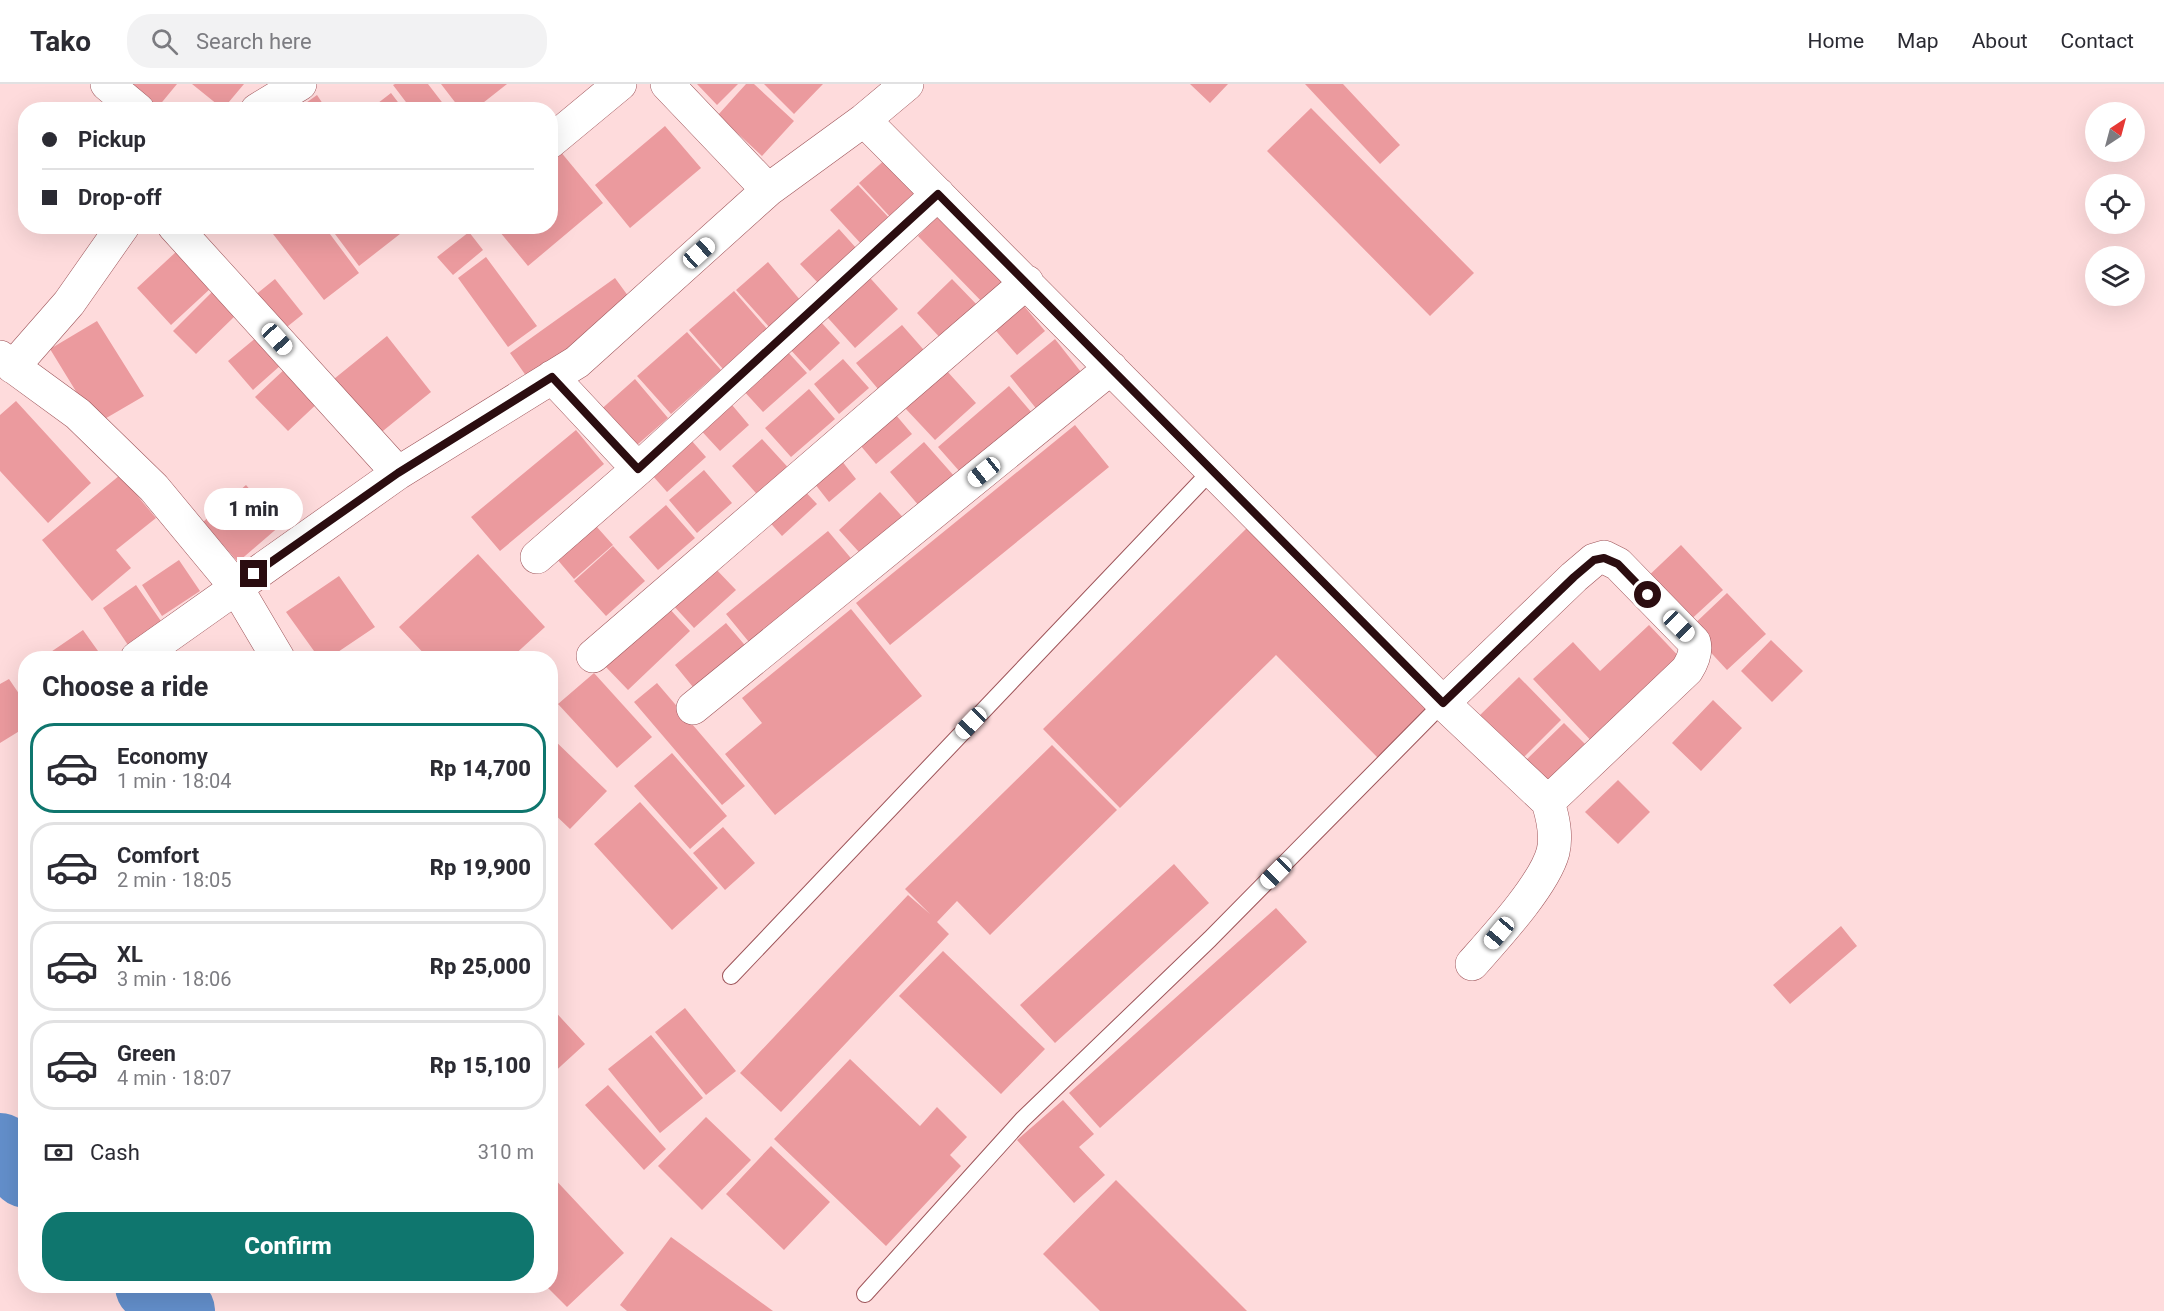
<!DOCTYPE html>
<meta charset="utf-8">
<style>
body{margin:0;font-family:Roboto,sans-serif;background:#f2f2f3;color:#2b2b33;height:100vh;display:flex;flex-direction:column;font-size:22px;white-space:nowrap}
*{box-sizing:border-box;margin:0}
p{font-size:20px;color:#7c7c81}
.icon{flex:none;width:33px;height:33px;fill:none;stroke:currentColor;stroke-width:2;stroke-linecap:round;stroke-linejoin:round}
.map{position:relative;flex:1;overflow:hidden}
.side{position:absolute;left:18px;top:567px;width:540px;height:642px;display:flex;flex-direction:column;background:#fff;border-radius:24px;box-shadow:0 6px 24px #0002}
.side>*{flex:none}
.banner{position:absolute;left:18px;top:18px;width:540px;height:132px;border-radius:24px;box-shadow:0 6px 24px #0002;display:grid;align-content:center;height:132px;padding:0 24px;background:#fff}
.needle{width:39px;rotate:36deg}
.fabs{position:absolute;left:2085px;top:18px;display:grid;gap:12px}
.fabs a{display:grid;place-items:center;width:60px;height:60px;border-radius:50%;background:#fff;box-shadow:0 6px 24px #0002;font-size:30px}
.end{position:absolute;width:27px;height:27px;margin:-14px;border:8px solid #2b0d10;background:#fff;box-shadow:0 0 0 3px #fff}
.from{border-radius:50%}
.bubble{position:absolute;height:42px;border-radius:21px;background:#fff;box-shadow:0 6px 24px #0002;font-size:20px;font-weight:800;line-height:42px;text-align:center}
.car{position:absolute;width:18px;height:36px;margin:-18px -9px;border-radius:8px;box-shadow:0 0 4px 2px #0007;background:linear-gradient(#fff 24%,#345 0 40%,#fff 0 76%,#345 0 86%,#fff 0)}
.banner b{display:flex;align-items:center;gap:21px;height:57px;font-size:22px}
.banner b+b{border-top:2px solid #e1e1e2}
.banner i{width:15px;height:15px;background:#2b2b33}
ul{padding:0;list-style:none}
li{display:flex;align-items:center;gap:18px;height:90px;margin:0 12px 9px;padding:0 12px;border:3px solid #e1e1e2;border-radius:24px}
li div{flex:1}
li b{display:block;font-size:22px}
li em{font-style:normal;font-weight:800}
li.active{border-color:#0f766e}
li>.icon{width:54px;height:54px;stroke-width:1.5}
h2{padding:0 24px;font-size:27px;line-height:72px}
.pay{display:flex;align-items:center;gap:15px;height:66px;padding:0 24px;font-size:22px}
.pay p{margin-inline-start:auto}
.action{display:flex;gap:12px;margin-top:auto;padding:12px 24px}
.action a{flex:1;height:69px;border-radius:24px;background:#0f766e;color:#fff;font-size:24px;font-weight:800;line-height:69px;text-align:center}
header{display:flex;align-items:center;gap:36px;box-sizing:border-box;height:84px;padding:0 30px;background:#fff;border-bottom:2px solid #e1e1e2}
header strong{font-size:28px}
nav{display:flex;gap:33px;margin-inline-start:auto;font-size:21px}
.search{width:420px;height:54px;background:#f2f2f3;display:flex;align-items:center;gap:15px;box-sizing:border-box;padding:0 21px;border-radius:24px;color:#7c7c81;font-size:22px}
.map>svg:first-child{display:block}
.lines{fill:none;stroke-linecap:round;stroke-linejoin:round}
.river{stroke:#638fcb;stroke-width:72}
.building{fill:#eb9a9e}
.service-casing{stroke:#9e555a;stroke-width:18}
.minor-casing{stroke:#9e555a;stroke-width:34}
.service{stroke:#fff;stroke-width:16}
.minor{stroke:#fff;stroke-width:33}
.route{stroke:#2b0d10;stroke-width:8}
</style>
<header>
<strong>Tako</strong>
<div class="search"><svg class="icon" aria-label="search" viewBox="0 0 24 24"><circle cx="10" cy="10" r="6"/><path d="M15 15l6 6"/></svg>Search here</div>
<nav><a>Home</a><a>Map</a><a>About</a><a>Contact</a></nav>
</header>
<div class="map">
<svg width="2164" height="1227" viewBox="0 0 2164 1227">
<rect width="100%" height="100%" fill="#fedbdc"/>
<g class="lines">
<path class="river" d="M 0,1065 L 26,1088
M 151,1202 L 179,1227"/>
</g>
<path class="building" d="M 129,0 L 177,0 L 158,23 Z
M 192,0 L 244,0 L 223,25 Z
M 395,0 L 428,0 L 448,26 L 412,26 L 393,1 Z
M 441,0 L 507,0 L 474,26 L 461,26 Z
M 697,0 L 738,0 L 717,21 Z
M 746,0 L 754,0 L 794,37 L 762,72 L 718,31 Z
M 764,0 L 823,0 L 794,30 Z
M 1190,0 L 1228,0 L 1210,19 Z
M 1305,0 L 1343,0 L 1400,61 L 1380,80 Z
M 391,9 L 404,26 L 369,26 Z
M 317,11 L 327,26 L 296,26 Z
M 1311,24 L 1474,189 L 1430,232 L 1267,67 Z
M 665,42 L 701,84 L 630,144 L 595,101 Z
M 560,67 L 603,119 L 528,182 L 495,142 L 550,142 L 550,75 Z
M 888,73 L 922,109 L 893,136 L 859,99 Z
M 858,101 L 892,137 L 864,163 L 830,126 Z
M 941,129 L 1009,200 L 986,222 L 918,152 Z
M 283,142 L 324,142 L 359,189 L 324,216 L 273,150 Z
M 329,142 L 394,142 L 400,150 L 359,182 Z
M 839,145 L 857,165 L 819,200 L 800,180 Z
M 469,148 L 483,166 L 453,191 L 437,173 Z
M 177,167 L 211,204 L 171,241 L 137,204 Z
M 486,173 L 537,242 L 508,263 L 458,194 Z
M 768,178 L 801,217 L 770,244 L 736,206 Z
M 863,186 L 898,225 L 855,264 L 820,225 Z
M 615,194 L 634,220 L 529,296 L 510,269 Z
M 275,195 L 303,230 L 277,251 L 249,216 Z
M 952,195 L 981,225 L 945,259 L 917,229 Z
M 214,206 L 237,230 L 196,270 L 173,247 Z
M 734,207 L 768,246 L 723,285 L 689,246 Z
M 1019,216 L 1045,247 L 1017,271 L 991,241 Z
M 97,237 L 144,312 L 96,340 L 50,265 Z
M 820,237 L 840,259 L 810,287 L 789,264 Z
M 902,241 L 930,273 L 884,312 L 856,279 Z
M 687,248 L 721,286 L 671,330 L 637,292 Z
M 387,252 L 431,308 L 373,355 L 329,299 Z
M 257,253 L 281,281 L 253,306 L 228,277 Z
M 1055,255 L 1088,297 L 1043,333 L 1010,292 Z
M 786,266 L 807,289 L 763,328 L 742,305 Z
M 843,275 L 869,304 L 839,330 L 814,300 Z
M 288,282 L 321,316 L 288,347 L 255,313 Z
M 946,286 L 976,319 L 935,356 L 905,324 Z
M 635,295 L 668,334 L 630,367 L 597,329 Z
M 1009,302 L 1038,336 L 968,397 L 938,363 Z
M 809,305 L 835,335 L 791,373 L 765,344 Z
M 727,315 L 749,341 L 720,367 L 696,341 Z
M 16,317 L 91,399 L 48,439 L 0,387 L 0,331 Z
M 890,324 L 912,350 L 876,380 L 855,355 Z
M 1075,341 L 1109,383 L 890,561 L 856,519 Z
M 576,346 L 604,380 L 500,467 L 471,433 Z
M 684,348 L 706,373 L 667,408 L 645,383 Z
M 762,355 L 794,390 L 763,417 L 732,382 Z
M 924,358 L 955,393 L 920,423 L 890,388 Z
M 838,372 L 856,395 L 829,418 L 811,395 Z
M 704,386 L 732,419 L 697,449 L 669,416 Z
M 120,391 L 156,434 L 116,466 L 131,484 L 92,517 L 42,456 Z
M 246,401 L 281,441 L 238,478 L 203,438 Z
M 800,402 L 817,420 L 782,452 L 765,433 Z
M 880,408 L 909,440 L 868,478 L 839,446 Z
M 666,421 L 695,454 L 658,486 L 629,453 Z
M 588,433 L 613,461 L 574,495 L 550,467 Z
M 1252,439 L 1433,622 L 1379,675 L 1276,571 L 1120,724 L 1043,645 Z
M 828,447 L 855,479 L 753,563 L 726,530 Z
M 1681,461 L 1723,506 L 1685,541 L 1643,497 Z
M 613,462 L 645,497 L 606,532 L 574,497 Z
M 478,470 L 545,543 L 511,574 L 428,574 L 399,543 Z
M 179,476 L 200,507 L 162,532 L 142,501 Z
M 712,481 L 736,506 L 694,544 L 671,519 Z
M 339,492 L 375,543 L 329,574 L 319,574 L 286,528 Z
M 136,501 L 163,540 L 130,564 L 103,524 Z
M 1727,509 L 1766,550 L 1727,586 L 1689,545 Z
M 667,522 L 690,547 L 628,606 L 604,581 Z
M 851,525 L 922,612 L 775,731 L 725,670 L 762,639 L 742,614 Z
M 726,539 L 749,566 L 697,608 L 675,581 Z
M 1649,541 L 1686,580 L 1598,664 L 1533,595 L 1573,558 L 1600,587 Z
M 83,546 L 103,574 L 42,574 Z
M 1771,556 L 1803,587 L 1772,618 L 1741,587 Z
M 26,586 L 26,602 L 18,591 Z
M 594,589 L 652,653 L 617,684 L 558,620 Z
M 1519,593 L 1561,636 L 1520,677 L 1477,634 Z
M 9,595 L 26,620 L 26,643 L 0,659 L 0,600 Z
M 657,599 L 745,702 L 722,721 L 634,618 Z
M 1713,616 L 1742,644 L 1701,687 L 1672,659 Z
M 1564,639 L 1588,663 L 1546,704 L 1522,680 Z
M 550,652 L 607,707 L 570,745 L 550,726 Z
M 1052,661 L 1117,726 L 990,851 L 957,817 L 937,838 L 949,850 L 781,1028 L 740,989 L 908,811 L 930,830 L 905,805 Z
M 672,669 L 727,732 L 690,765 L 634,702 Z
M 1618,696 L 1650,728 L 1618,760 L 1585,728 Z
M 640,718 L 718,804 L 672,846 L 594,760 Z
M 723,743 L 755,779 L 725,806 L 693,769 Z
M 1174,780 L 1209,819 L 1055,959 L 1020,921 Z
M 1276,824 L 1307,858 L 1100,1044 L 1069,1009 Z
M 1841,842 L 1857,862 L 1790,920 L 1773,901 Z
M 943,867 L 1045,965 L 1001,1010 L 899,912 Z
M 550,922 L 585,960 L 550,992 Z
M 685,924 L 736,987 L 706,1011 L 655,948 Z
M 651,951 L 703,1014 L 660,1049 L 608,985 Z
M 850,975 L 920,1042 L 937,1023 L 967,1053 L 950,1071 L 961,1082 L 886,1162 L 774,1055 Z
M 608,1001 L 666,1065 L 644,1086 L 585,1021 Z
M 1063,1016 L 1094,1050 L 1079,1063 L 1105,1091 L 1074,1119 L 1017,1056 Z
M 706,1033 L 751,1076 L 702,1126 L 658,1082 Z
M 771,1062 L 830,1118 L 784,1166 L 726,1110 Z
M 550,1090 L 624,1169 L 567,1223 L 546,1202 L 550,1202 Z
M 1116,1096 L 1247,1227 L 1100,1227 L 1043,1170 Z
M 671,1153 L 773,1227 L 627,1227 L 620,1221 Z"/>
<g class="lines">
<defs>
<path id="service" d="M 731,892 L 1212,386
M 865,1210 L 1022,1036 L 1210,855 L 1443,619"/>
<path id="minor" d="M 107,0 L 138,26
M 667,0 L 768,106
M 257,26 L 300,0
M 864,36 L 1443,619 L 1548,718
M 550,58 L 620,0
M 174,142 L 398,389
M 0,273 L 78,330 L 154,404 L 236,503 L 278,574
M 13,283 L 69,219 L 123,142
M 552,293 L 638,385
M 537,473 L 638,385 L 938,110
M 593,572 L 1027,198
M 137,574 L 398,389 L 577,278 L 768,106 L 864,36 L 907,0
M 1443,619 L 1574,493 L 1594,476 L 1604,473 L 1618,480 L 1694,558 C 1697,568 1692,578 1687,586 L 1548,718 C 1553,734 1557,751 1553,768 C 1544,801 1496,853 1472,880
M 693,624 L 1111,284"/>
</defs>
<use href="#service" class="service-casing"/>
<use href="#minor" class="minor-casing"/>
<use href="#service" class="service"/>
<use href="#minor" class="minor"/>
</g>
<g class="lines">
<path class="route" d="M 254,490 L 398,389 L 552,293 L 638,385 L 938,110 L 1443,619 L 1574,493 L 1594,476 L 1604,474 L 1618,480 L 1648,511"/>
</g>
</svg>
<div class="fabs">
<a><svg class="needle" viewBox="-14 -14 28 28"><path d="M0-13l5 13h-10z" fill="#e53935"/><path d="M0 13l5-13h-10z" fill="#7c7c81"/></svg></a>
<a><svg class="icon" aria-label="locate" viewBox="0 0 24 24"><circle cx="12" cy="12" r="6"/><path d="M12 2v4M12 18v4M2 12h4M18 12h4"/></svg></a>
<a><svg class="icon" aria-label="layers" viewBox="0 0 24 24"><path d="M12 4l9 5-9 5-9-5zM3 14l9 5 9-5"/></svg></a>
</div>
<i class="end from" style="left:1648px;top:511px"></i>
<i class="end" style="left:254px;top:490px"></i>
<div class="bubble" style="left:204px;top:404px;width:99px">1 min</div>
<i class="car" style="left:699px;top:169px;rotate:48deg"></i>
<i class="car" style="left:277px;top:255px;rotate:138deg"></i>
<i class="car" style="left:984px;top:388px;rotate:231deg"></i>
<i class="car" style="left:1679px;top:542px;rotate:135deg"></i>
<i class="car" style="left:971px;top:639px;rotate:224deg"></i>
<i class="car" style="left:1276px;top:789px;rotate:225deg"></i>
<i class="car" style="left:1499px;top:849px;rotate:220deg"></i>
<div class="banner">
<b><i class="from"></i>Pickup</b>
<b><i></i>Drop-off</b>
</div>
<section class="side">
<h2>Choose a ride</h2>
<ul>
<li class="active"><svg class="icon" aria-label="car" viewBox="0 0 24 24"><path d="M5 17H2v-5l4-1 3-4h7l3 4 3 1v5h-3M9 17h6M6 11h13"/><circle cx="7" cy="17" r="2"/><circle cx="17" cy="17" r="2"/></svg><div><b>Economy</b><p>1 min · 18:04</p></div><em>Rp 14,700</em></li>
<li><svg class="icon" aria-label="car" viewBox="0 0 24 24"><path d="M5 17H2v-5l4-1 3-4h7l3 4 3 1v5h-3M9 17h6M6 11h13"/><circle cx="7" cy="17" r="2"/><circle cx="17" cy="17" r="2"/></svg><div><b>Comfort</b><p>2 min · 18:05</p></div><em>Rp 19,900</em></li>
<li><svg class="icon" aria-label="car" viewBox="0 0 24 24"><path d="M5 17H2v-5l4-1 3-4h7l3 4 3 1v5h-3M9 17h6M6 11h13"/><circle cx="7" cy="17" r="2"/><circle cx="17" cy="17" r="2"/></svg><div><b>XL</b><p>3 min · 18:06</p></div><em>Rp 25,000</em></li>
<li><svg class="icon" aria-label="car" viewBox="0 0 24 24"><path d="M5 17H2v-5l4-1 3-4h7l3 4 3 1v5h-3M9 17h6M6 11h13"/><circle cx="7" cy="17" r="2"/><circle cx="17" cy="17" r="2"/></svg><div><b>Green</b><p>4 min · 18:07</p></div><em>Rp 15,100</em></li>
</ul>
<div class="pay"><svg class="icon" aria-label="cash" viewBox="0 0 24 24"><path d="M3 7h18v10H3z"/><circle cx="12" cy="12" r="2"/></svg>Cash<p>310 m</p></div>
<div class="action"><a>Confirm</a></div>
</section>
</div>
